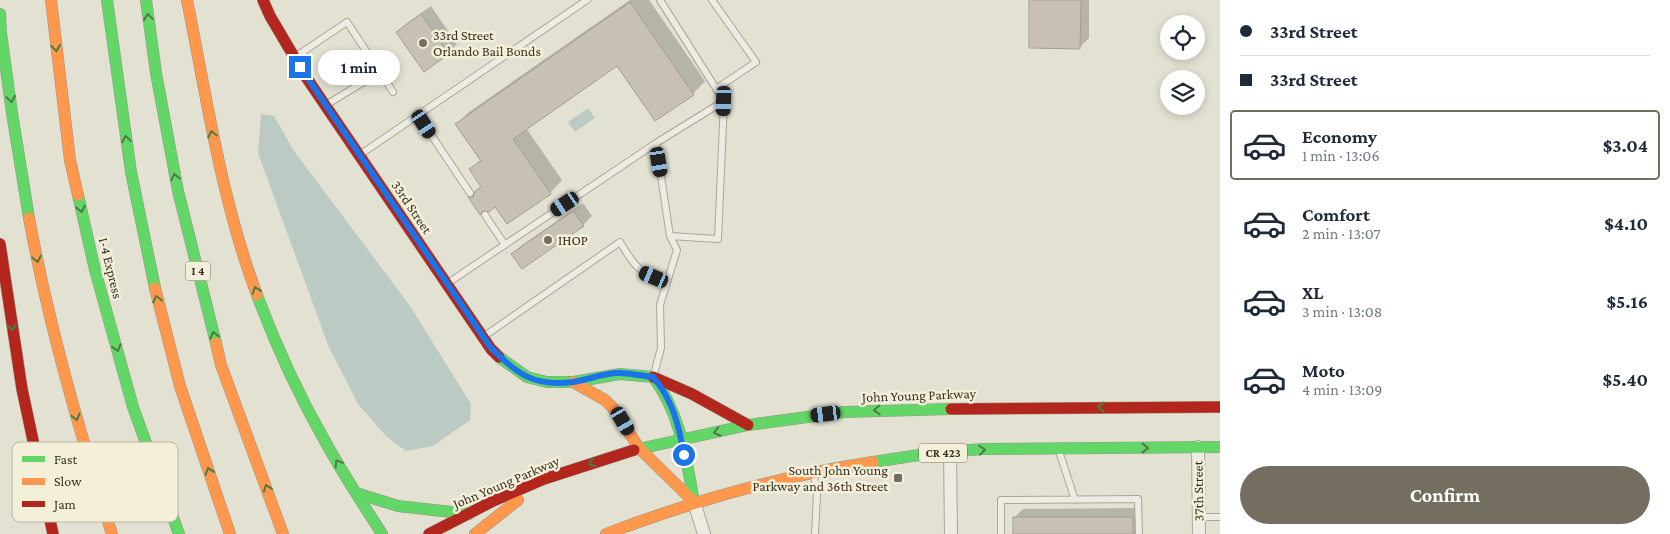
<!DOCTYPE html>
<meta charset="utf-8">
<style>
body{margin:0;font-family:"Crimson Pro",serif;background:#f6f6f7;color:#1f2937;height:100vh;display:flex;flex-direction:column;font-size:19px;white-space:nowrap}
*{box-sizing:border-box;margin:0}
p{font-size:16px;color:#747a83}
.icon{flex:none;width:28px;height:28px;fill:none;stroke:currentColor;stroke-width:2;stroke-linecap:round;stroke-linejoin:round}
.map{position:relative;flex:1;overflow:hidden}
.side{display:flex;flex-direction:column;background:#fff;width:450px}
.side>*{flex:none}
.banner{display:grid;align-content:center;height:110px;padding:0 20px;background:#fff}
.tools{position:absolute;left:1160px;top:15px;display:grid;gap:10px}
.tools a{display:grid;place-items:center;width:45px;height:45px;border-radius:50%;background:#fff;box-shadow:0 2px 8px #0003;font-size:25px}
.end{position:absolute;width:22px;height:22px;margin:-11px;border:6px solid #1a73e8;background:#fff;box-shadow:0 0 0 2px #fff}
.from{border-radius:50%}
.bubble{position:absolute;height:35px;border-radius:18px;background:#fff;box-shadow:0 2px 8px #0003;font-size:16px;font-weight:700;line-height:35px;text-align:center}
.car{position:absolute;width:15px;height:30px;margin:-15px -8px;border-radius:6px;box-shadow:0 0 4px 1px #0007;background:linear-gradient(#222 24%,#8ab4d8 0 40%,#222 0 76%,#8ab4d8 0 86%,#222 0)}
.banner b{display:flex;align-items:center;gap:18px;height:48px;font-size:19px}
.banner b+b{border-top:1px solid #e0e1e3}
.banner i{width:12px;height:12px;background:#1f2937}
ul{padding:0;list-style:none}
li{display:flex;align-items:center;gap:15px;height:70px;margin:0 10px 8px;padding:0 10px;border:2px solid transparent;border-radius:5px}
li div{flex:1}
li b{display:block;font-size:19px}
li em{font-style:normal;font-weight:700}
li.current{border-color:#746e60}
li>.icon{width:45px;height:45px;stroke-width:1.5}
.button{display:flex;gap:10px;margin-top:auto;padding:10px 20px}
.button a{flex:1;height:58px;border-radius:30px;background:#746e60;color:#fff;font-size:20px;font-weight:700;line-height:58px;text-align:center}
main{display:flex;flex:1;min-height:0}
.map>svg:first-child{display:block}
.water{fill:#bbcac3}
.shadow{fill:#0003}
.building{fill:#c8c1b3;stroke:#a49e91}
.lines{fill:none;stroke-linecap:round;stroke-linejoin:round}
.lane-casing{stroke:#a9a69a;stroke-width:8}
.street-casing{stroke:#a9a69a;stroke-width:14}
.fast-casing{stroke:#99968a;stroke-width:12}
.slow-casing{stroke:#99968a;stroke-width:12}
.jam-casing{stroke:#99968a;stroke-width:12}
.lane{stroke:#edebe2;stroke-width:6}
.street{stroke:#edebe2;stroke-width:12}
.fast{stroke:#63d668;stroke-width:11}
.slow{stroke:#ff974d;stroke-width:11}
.jam{stroke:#b3261e;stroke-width:11}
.oneway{stroke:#4c7b42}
.route{stroke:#1a73e8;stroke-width:6}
.poi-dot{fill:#746e60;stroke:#f3efd9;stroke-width:2}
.labels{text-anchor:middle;stroke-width:5;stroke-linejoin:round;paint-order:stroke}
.shield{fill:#f3efd9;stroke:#716959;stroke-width:1}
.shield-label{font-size:12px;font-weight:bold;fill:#393022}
.poi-label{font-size:14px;fill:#393022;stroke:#f3efd9;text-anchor:start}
.street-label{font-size:14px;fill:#393022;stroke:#f3efd9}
.key{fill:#f3efd9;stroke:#bbb6a2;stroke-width:1}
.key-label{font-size:14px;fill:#393022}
</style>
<main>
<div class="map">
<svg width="1220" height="534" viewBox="0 0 1220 534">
<rect width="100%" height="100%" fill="#e3e1d2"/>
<path class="water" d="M 588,108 L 595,118 L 575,132 L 568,122 Z
M 261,114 L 274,116 L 294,151 L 410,306 L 471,404 L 470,420 L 433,446 L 406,451 L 387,437 L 358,404 L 328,345 L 258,153 Z"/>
<path class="shadow" d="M 630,0 L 649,0 L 705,81 L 693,94 L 618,65 L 526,128 L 562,180 L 550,193 L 469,198 L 482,185 L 471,169 L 481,159 L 457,124 L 469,112 Z
M 1030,0 L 1089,0 L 1089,38 L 1080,47 Z
M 431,6 L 457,44 L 448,53 L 398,32 L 407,23 Z
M 583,203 L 592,216 L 583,225 L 513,254 L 522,245 Z
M 1142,508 L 1142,534 L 1014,534 L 1014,518 L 1023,509 Z"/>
<path class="building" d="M 1029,0 L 1081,0 L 1080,49 L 1029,48 Z
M 630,2 L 694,95 L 655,121 L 617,66 L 513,139 L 551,194 L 507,224 L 495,207 L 489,212 L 483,211 L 480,215 L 468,197 L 473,197 L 475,191 L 481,187 L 469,169 L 481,161 L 455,124 Z
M 421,14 L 449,54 L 424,72 L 396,32 Z
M 573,211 L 584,226 L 522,269 L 511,254 Z
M 1013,517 L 1133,517 L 1133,534 L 1013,534 Z"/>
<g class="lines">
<defs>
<path id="lane" d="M 712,0 L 756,62 L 716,89
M 295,57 L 347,22 L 380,72 L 326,105
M 380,72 L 393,92
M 418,115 L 470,193
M 656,143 L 724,101 L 660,0
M 361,154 L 587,0
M 485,215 L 505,245
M 670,236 L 718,239 L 724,101
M 448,283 L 656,143 L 670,236 L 677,250 L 660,305 L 661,348 L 654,374
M 483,337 L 620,242 C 637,270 637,270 667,282
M 1059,451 L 1075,500
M 814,476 L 817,494 L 815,534
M 1199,517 L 1220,517
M 1001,534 L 1001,500 L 1138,499 L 1139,534"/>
<path id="street" d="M 1198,447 L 1199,534
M 950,452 L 951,534
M 694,502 L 704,534"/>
<path id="fast" d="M 107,0 L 131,172 L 155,288
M 146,0 L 156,73 L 178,191 L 216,343
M 0,14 L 1,33 L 12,113 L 29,218
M 78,195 L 95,270 L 133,407 L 179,534
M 257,295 C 276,346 299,396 326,443 C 343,474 363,504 382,534
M 499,357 L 527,377 L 547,382 L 573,382 L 620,374 L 653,377 C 681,414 686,458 694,502
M 634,450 L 748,425 L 844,412 L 951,409
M 873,462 L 932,453 L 983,449 L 1220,447
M 356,493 L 398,506 L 469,514"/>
<path id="slow" d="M 51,0 L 70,160 L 78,195
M 187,0 C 207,99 221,199 257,295
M 29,218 C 49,326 79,430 112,534
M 155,288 L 180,386 L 230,534
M 216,343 L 221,365 L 283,534
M 573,382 L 605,400 L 613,408 L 639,448 L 694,502
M 475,534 L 518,500
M 606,534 C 692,501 781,476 873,462"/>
<path id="jam" d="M 263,0 L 270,16 L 306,77 L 491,349 L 499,357
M 0,244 L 22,389 L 53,534
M 653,377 L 692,394 L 748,425
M 951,409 L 1220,407
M 429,534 L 493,501 L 544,479 L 634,450"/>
</defs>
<use href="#lane" class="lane-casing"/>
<use href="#street" class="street-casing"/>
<use href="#fast" class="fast-casing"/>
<use href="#slow" class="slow-casing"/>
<use href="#jam" class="jam-casing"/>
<use href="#lane" class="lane"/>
<use href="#street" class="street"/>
<use href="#fast" class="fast"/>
<use href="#slow" class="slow"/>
<use href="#jam" class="jam"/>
</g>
<defs><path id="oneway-chevron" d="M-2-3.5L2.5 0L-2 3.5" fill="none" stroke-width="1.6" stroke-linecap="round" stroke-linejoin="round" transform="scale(1.25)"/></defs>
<g class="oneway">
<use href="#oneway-chevron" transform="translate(148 17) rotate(-98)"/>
<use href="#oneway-chevron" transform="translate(56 48) rotate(83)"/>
<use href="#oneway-chevron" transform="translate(11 99) rotate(82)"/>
<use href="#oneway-chevron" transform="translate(212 134) rotate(-102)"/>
<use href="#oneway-chevron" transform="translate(126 139) rotate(-98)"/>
<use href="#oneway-chevron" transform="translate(175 177) rotate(-101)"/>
<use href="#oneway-chevron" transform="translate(81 209) rotate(77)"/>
<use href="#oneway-chevron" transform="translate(37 259) rotate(77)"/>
<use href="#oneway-chevron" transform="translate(256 290) rotate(-109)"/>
<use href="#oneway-chevron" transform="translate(157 299) rotate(-104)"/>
<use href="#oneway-chevron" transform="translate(12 327) rotate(81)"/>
<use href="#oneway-chevron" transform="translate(214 335) rotate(-104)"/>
<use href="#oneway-chevron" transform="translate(117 348) rotate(74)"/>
<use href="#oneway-chevron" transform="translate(1101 407) rotate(180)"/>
<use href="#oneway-chevron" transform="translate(877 410) rotate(177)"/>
<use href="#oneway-chevron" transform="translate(76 417) rotate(74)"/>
<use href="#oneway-chevron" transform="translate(717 432) rotate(168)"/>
<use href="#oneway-chevron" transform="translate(1145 448)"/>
<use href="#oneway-chevron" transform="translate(982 450) rotate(-5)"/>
<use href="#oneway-chevron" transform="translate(338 463) rotate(-121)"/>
<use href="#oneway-chevron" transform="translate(592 463) rotate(162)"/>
<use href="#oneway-chevron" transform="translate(209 471) rotate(-109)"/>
<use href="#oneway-chevron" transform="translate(267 488) rotate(-110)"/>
</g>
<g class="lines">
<path class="route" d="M 300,67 L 491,348 C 518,374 533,387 573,382 C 588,380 603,373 618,373 C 630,373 642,376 653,377 C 673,400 679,426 684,455"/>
</g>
<g class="poi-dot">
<circle cx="423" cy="43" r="5"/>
<circle cx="548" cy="240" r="5"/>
<rect x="893" y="473" width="10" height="10" rx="2.5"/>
</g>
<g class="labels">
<g class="shield">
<rect x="185.5" y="261.5" width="25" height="19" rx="4"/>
<rect x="919" y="443.5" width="48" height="19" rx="4"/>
</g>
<g class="shield-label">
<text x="198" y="275">I 4</text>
<text x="943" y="457">CR 423</text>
</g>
<g class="poi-label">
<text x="433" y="40">33rd Street<tspan x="433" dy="16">Orlando Bail Bonds</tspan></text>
<text x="558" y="245">IHOP</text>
<text x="888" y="475" text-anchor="end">South John Young<tspan x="888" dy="16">Parkway and 36th Street</tspan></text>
</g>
<g class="street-label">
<text transform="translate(412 207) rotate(56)" y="5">33rd Street</text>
<text transform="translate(111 268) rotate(76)" y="5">I-4 Express</text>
<text transform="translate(919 395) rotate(-2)" y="5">John Young Parkway</text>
<text transform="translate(506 482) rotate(-23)" y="5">John Young Parkway</text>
<text transform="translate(1198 491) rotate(-91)" y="5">37th Street</text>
</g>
</g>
<rect x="12" y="442" width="166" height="80" rx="8" class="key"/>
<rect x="22" y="456" width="23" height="6" fill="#63d668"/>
<rect x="22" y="478" width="23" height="7" fill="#ff974d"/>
<rect x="22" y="501" width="23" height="6" fill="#b3261e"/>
<g class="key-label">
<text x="54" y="464">Fast</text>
<text x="54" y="486">Slow</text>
<text x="54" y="509">Jam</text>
</g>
</svg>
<div class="tools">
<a><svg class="icon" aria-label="locate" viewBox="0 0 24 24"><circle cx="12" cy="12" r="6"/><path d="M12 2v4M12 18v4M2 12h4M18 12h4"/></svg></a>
<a><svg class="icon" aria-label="layers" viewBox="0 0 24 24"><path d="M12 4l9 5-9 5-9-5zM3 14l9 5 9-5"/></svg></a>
</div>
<i class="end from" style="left:684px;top:455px"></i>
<i class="end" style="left:300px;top:67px"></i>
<div class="bubble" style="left:318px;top:50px;width:82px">1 min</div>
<i class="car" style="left:724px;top:101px;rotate:182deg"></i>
<i class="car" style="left:424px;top:124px;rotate:147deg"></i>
<i class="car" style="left:659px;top:162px;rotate:171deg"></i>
<i class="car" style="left:565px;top:204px;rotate:236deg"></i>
<i class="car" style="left:654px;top:277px;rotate:293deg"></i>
<i class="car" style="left:826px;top:414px;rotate:263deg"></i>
<i class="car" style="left:623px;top:421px;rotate:150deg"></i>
</div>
<section class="side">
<div class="banner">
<b><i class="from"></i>33rd Street</b>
<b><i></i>33rd Street</b>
</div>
<ul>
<li class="current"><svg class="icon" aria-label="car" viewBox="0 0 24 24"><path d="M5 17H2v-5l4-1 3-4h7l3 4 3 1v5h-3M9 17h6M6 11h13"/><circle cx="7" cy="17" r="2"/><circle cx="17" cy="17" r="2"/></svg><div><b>Economy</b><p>1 min · 13:06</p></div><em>$3.04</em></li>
<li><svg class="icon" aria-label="car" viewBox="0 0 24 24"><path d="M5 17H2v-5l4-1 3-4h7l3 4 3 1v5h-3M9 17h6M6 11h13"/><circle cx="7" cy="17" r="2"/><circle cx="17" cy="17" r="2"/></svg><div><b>Comfort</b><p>2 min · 13:07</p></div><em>$4.10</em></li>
<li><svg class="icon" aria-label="car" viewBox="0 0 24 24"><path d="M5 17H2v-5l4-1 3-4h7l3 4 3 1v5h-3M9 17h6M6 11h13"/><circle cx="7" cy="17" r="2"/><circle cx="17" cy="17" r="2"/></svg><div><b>XL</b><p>3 min · 13:08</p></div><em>$5.16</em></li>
<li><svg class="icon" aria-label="car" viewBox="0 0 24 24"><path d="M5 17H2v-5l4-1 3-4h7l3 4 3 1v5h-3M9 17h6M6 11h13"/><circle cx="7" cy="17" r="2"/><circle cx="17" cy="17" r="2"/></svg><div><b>Moto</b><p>4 min · 13:09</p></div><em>$5.40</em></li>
</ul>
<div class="button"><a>Confirm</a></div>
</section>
</main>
